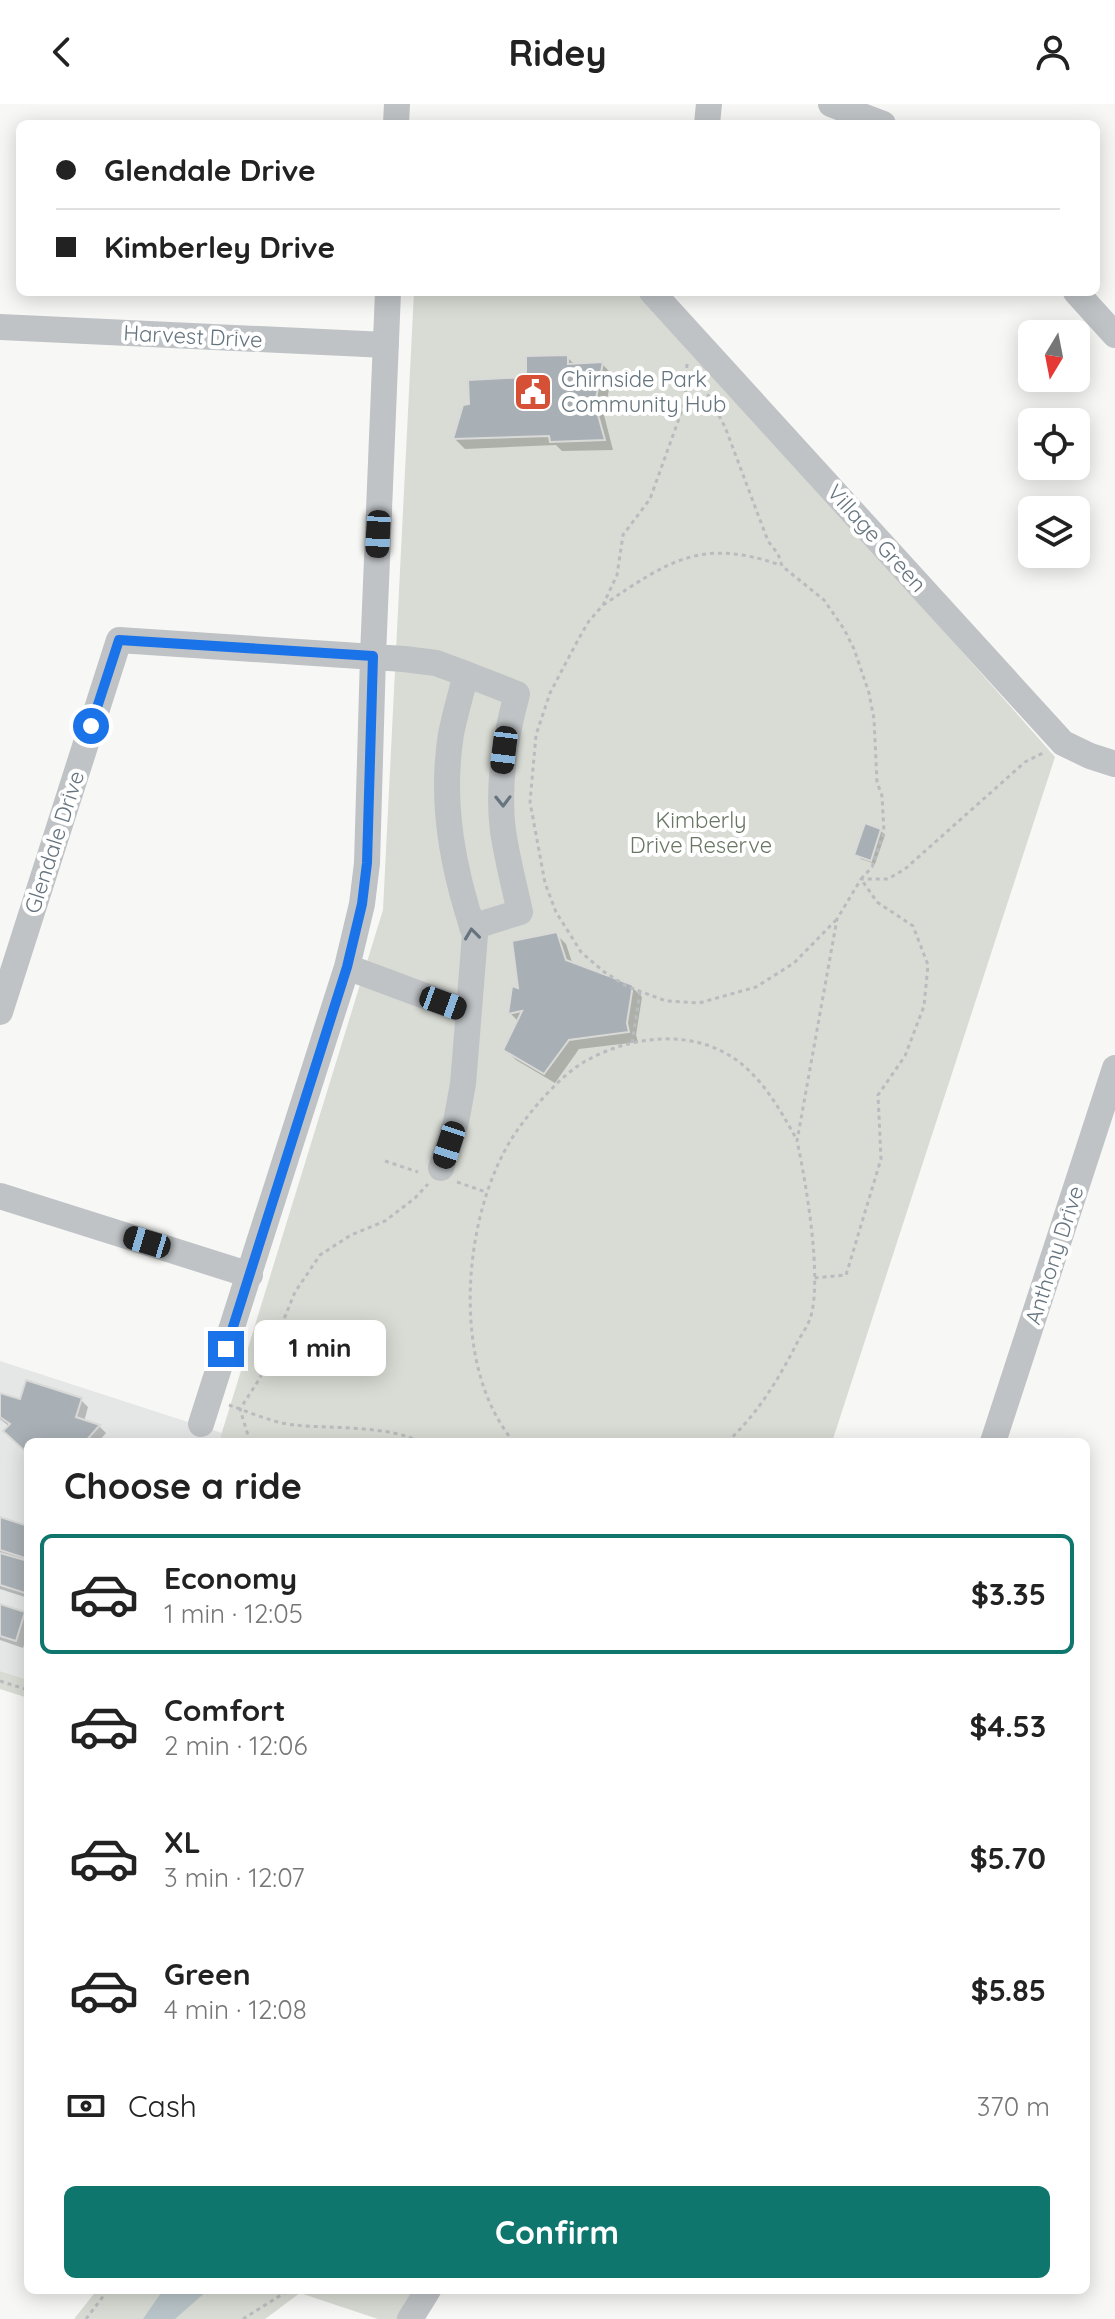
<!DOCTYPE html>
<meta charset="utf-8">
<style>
body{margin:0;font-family:Quicksand,sans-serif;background:#f2f2f2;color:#222;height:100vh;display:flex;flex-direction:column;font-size:30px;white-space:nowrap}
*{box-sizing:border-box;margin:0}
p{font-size:26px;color:#767676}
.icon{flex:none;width:44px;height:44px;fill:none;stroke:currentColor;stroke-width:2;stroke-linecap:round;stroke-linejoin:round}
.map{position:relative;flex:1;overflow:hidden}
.drawer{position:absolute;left:24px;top:1334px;width:1066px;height:856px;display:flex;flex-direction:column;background:#fff;border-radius:12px;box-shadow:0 4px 20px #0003}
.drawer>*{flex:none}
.hud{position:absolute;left:16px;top:16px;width:1084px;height:176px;border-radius:12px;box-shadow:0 4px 20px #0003;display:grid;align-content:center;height:176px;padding:0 40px;background:#fff}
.needle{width:52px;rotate:190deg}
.buttons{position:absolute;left:1018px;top:216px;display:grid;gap:16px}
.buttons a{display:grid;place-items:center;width:72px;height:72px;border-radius:12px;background:#fff;box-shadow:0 4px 20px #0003;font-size:40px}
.end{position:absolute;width:36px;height:36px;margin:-18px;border:10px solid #1a73e8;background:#fff;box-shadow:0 0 0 4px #fff}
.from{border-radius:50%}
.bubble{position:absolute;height:56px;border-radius:12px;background:#fff;box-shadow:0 4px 20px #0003;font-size:26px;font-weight:700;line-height:56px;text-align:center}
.car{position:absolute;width:24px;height:48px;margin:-24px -12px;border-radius:10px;box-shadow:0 0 6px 2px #0007;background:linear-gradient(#222 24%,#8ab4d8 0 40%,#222 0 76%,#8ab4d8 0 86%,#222 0)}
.hud b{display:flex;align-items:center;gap:28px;height:76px;font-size:30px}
.hud b+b{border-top:2px solid #e0e0e0}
.hud i{width:20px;height:20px;background:#222}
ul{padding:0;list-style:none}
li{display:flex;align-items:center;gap:24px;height:120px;margin:0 16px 12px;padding:0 24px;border:4px solid transparent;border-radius:12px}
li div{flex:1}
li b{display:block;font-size:30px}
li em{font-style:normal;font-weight:700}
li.on{border-color:#0f766e}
li>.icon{width:72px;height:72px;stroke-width:1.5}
h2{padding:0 40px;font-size:36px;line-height:96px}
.pay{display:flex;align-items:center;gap:20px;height:88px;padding:0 40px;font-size:30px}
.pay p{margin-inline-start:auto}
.primary-button{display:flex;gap:16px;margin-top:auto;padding:16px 40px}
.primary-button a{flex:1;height:92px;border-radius:12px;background:#0f766e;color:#fff;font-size:32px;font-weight:700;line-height:92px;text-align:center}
header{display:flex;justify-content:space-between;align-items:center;height:104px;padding:0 40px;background:#fff;font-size:36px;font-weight:700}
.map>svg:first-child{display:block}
.built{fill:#e5e6e6}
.green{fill:#d8dcd4}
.water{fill:#b8c4c8}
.shadow{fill:#0003}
.building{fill:#a9b0b5;stroke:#d9d9d7;stroke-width:2}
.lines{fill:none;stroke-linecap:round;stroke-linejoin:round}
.path{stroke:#b9bcbe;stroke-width:3;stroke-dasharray:4 4;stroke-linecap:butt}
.minor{stroke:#bfc3c6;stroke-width:26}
.oneway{stroke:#65747e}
.route{stroke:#1a73e8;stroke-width:10}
.labels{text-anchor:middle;stroke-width:8;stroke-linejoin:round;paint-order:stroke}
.street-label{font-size:22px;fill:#65747e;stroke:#fff}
.poi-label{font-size:22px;fill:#65747e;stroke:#fff;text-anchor:start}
.park-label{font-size:22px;fill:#687663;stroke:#fff}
</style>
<header><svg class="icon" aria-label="back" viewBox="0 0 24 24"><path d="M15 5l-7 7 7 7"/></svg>Ridey<svg class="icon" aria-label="person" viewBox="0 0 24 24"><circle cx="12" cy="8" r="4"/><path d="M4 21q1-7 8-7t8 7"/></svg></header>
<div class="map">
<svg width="1115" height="2215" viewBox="0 0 1115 2215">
<rect width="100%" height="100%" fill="#f7f7f5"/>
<path class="built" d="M 0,1257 L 222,1329 L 219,1338 L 28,1338 L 28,1576 L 0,1567 Z"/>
<path class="green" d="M 414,188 L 641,188 L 692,242 L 1055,653 L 832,1338 L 219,1338 L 383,806 Z
M 0,1567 L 28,1576 L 28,1594 L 0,1585 Z
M 97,2186 L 418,2186 L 402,2215 L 378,2215 L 300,2189 L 265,2215 L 74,2215 Z"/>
<path class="water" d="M 163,2186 L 208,2186 L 175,2215 L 143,2215 Z"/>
<path class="shadow" d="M 567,253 L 575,261 L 602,260 L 612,270 L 604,311 L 613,346 L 562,347 L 556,341 L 465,345 L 455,335 L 528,275 Z
M 880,726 L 885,731 L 875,760 L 861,755 L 857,751 Z
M 556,830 L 566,840 L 573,861 L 632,883 L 642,893 L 636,931 L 638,938 L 579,945 L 555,979 L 516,956 L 506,946 L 519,918 L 510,909 L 520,887 Z
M 0,1294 L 21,1298 L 81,1296 L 88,1303 L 84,1318 L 99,1322 L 106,1329 L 98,1338 L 28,1338 L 28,1348 L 10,1323 L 0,1315 Z
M 0,1416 L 28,1424 L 28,1494 L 0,1485 Z
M 0,1502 L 24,1510 L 28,1514 L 28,1528 L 23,1544 L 0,1536 Z"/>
<path class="building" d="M 568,251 L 568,260 L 603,258 L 595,300 L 605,336 L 550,338 L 549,332 L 453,335 L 463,301 L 469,300 L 468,276 L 526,273 L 526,252 Z
M 865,719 L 881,725 L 871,757 L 854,751 Z
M 557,828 L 566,856 L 633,881 L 627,919 L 629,928 L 569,936 L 544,970 L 503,946 L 522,907 L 508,910 L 512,882 L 518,884 L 512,837 Z
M 26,1276 L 82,1294 L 76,1313 L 100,1321 L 85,1338 L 28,1338 L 28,1350 L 3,1327 L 10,1320 L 0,1313 L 0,1289 L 20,1295 Z
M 0,1413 L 28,1422 L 28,1455 L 0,1446 Z
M 0,1449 L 28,1457 L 28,1490 L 0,1481 Z
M 0,1500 L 25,1508 L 16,1537 L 0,1532 Z"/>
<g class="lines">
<path class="path" d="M 687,260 L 685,298 L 650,395 L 623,431 L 617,471 L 603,501 L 589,517 L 579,534 L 550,589 L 536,631 L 530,698 L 545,779 L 556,808 L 581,848 L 603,867 L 626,882 L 666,897 L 699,899 L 756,883 L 794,859 L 837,815
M 700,276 L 725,323 L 768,437 L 778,450 L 782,462 L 824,496 L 844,525 L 854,545 L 869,589 L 874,615 L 877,678 L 882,692 L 884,728 L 872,763 L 861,775 L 877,798 L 913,822 L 928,861 L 924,902 L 905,952 L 878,991 L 881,1055 L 846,1171 L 814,1174
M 603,501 C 668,458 700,433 780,461
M 632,939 L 640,888
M 385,1057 L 418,1068
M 457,1078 L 486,1088
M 229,1301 C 249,1308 273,1319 295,1321 C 332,1325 388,1321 420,1338
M 250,1338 L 240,1305 L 260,1274 L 295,1188 L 320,1151 L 351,1131 L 385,1117 L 415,1094 L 428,1080
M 514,1338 C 449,1262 462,1107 516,1028 C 532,1005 560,972 584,958 C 632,930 699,923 744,962 C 767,982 782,1009 797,1036
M 727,1338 C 757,1311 780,1273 798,1237 C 802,1230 807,1223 810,1215 C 823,1177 806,1078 797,1037 L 837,815 L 861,775 L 888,775 L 905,765 L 1025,658 L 1043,649
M 0,1577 L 28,1586
M 86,2215 L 108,2186
M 243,2215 L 289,2186"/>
<path class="minor" d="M 831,0 L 883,20
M 396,20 L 397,0
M 707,20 L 709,0
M 652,188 L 1063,639 L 1090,652 L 1115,660
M 1076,188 L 1115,231
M 0,223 L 386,241
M 347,863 L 468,908
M 0,908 L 119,536 L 404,555 L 436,559 L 466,570
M 441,1064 L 456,1018 L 463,980 L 475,831 C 453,766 440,699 451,630 C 455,610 461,590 466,570 L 517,590 C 505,634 497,681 503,727 C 507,754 514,781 520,808 L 472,823
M 0,1092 L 250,1171
M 201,1320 L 347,863 L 362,800 L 367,759 L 373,552 L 388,188
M 993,1338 L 1115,964
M 410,2215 L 428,2186"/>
</g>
<defs><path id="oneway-chevron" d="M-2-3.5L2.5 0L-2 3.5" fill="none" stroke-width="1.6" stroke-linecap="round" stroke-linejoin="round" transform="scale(2)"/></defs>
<g class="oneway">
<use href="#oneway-chevron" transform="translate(503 697) rotate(89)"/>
<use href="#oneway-chevron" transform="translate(472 830) rotate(-97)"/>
</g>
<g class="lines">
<path class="route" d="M 91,622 L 119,536 L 373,552 L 367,759 L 362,800 L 347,863 L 226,1245"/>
</g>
<defs>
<symbol id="civic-square" viewBox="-11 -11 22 22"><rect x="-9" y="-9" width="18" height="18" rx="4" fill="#d65036" stroke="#fff"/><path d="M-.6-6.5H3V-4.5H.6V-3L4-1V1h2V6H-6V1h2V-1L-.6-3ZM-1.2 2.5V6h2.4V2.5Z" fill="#fff"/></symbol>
</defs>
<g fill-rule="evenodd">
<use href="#civic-square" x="511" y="266" width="44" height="44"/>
</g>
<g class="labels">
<g class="street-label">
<text transform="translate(193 232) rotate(3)" y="8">Harvest Drive</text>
<text transform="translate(877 434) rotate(48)" y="8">Village Green</text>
<text transform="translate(54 738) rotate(-72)" y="8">Glendale Drive</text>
<text transform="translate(1054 1151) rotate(-72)" y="8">Anthony Drive</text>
</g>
<g class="poi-label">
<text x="561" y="283">Chirnside Park<tspan x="561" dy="25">Community Hub</tspan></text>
</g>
<g class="park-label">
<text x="701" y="724">Kimberly<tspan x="701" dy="25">Drive Reserve</tspan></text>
</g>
</g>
</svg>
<div class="buttons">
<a><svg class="needle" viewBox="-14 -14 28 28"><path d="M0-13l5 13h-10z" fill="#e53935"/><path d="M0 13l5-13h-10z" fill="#767676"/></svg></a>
<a><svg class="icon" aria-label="locate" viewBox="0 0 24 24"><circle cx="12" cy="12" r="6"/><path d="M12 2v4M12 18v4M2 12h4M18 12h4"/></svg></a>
<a><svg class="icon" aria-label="layers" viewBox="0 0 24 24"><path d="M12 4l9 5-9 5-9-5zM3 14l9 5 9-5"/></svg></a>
</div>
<i class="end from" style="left:91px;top:622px"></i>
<i class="end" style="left:226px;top:1245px"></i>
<div class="bubble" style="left:254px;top:1216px;width:132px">1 min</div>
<i class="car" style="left:378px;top:430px;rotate:183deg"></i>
<i class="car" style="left:504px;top:646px;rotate:187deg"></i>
<i class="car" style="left:443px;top:899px;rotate:110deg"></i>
<i class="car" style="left:449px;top:1041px;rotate:198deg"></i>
<i class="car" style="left:147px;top:1138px;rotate:287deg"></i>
<div class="hud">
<b><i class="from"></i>Glendale Drive</b>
<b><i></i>Kimberley Drive</b>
</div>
<section class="drawer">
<h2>Choose a ride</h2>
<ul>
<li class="on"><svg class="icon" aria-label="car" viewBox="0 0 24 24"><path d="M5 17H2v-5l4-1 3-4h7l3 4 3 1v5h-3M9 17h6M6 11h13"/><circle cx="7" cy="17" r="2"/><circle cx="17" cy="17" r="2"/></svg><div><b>Economy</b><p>1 min · 12:05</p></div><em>$3.35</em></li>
<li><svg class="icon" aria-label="car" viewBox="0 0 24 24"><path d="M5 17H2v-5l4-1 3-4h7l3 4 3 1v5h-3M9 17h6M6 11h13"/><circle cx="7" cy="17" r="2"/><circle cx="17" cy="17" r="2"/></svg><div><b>Comfort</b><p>2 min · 12:06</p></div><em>$4.53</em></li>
<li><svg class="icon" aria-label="car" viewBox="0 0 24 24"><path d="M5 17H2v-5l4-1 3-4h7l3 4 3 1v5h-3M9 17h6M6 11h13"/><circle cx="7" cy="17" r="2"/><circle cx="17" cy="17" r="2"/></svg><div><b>XL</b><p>3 min · 12:07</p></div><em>$5.70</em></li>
<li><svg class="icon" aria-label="car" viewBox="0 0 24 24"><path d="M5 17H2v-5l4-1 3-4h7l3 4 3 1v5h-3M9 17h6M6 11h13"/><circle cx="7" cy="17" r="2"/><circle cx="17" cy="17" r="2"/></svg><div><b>Green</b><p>4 min · 12:08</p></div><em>$5.85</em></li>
</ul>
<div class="pay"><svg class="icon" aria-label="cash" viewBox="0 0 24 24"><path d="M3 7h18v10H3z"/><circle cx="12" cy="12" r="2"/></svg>Cash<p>370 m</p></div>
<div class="primary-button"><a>Confirm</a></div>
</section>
</div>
